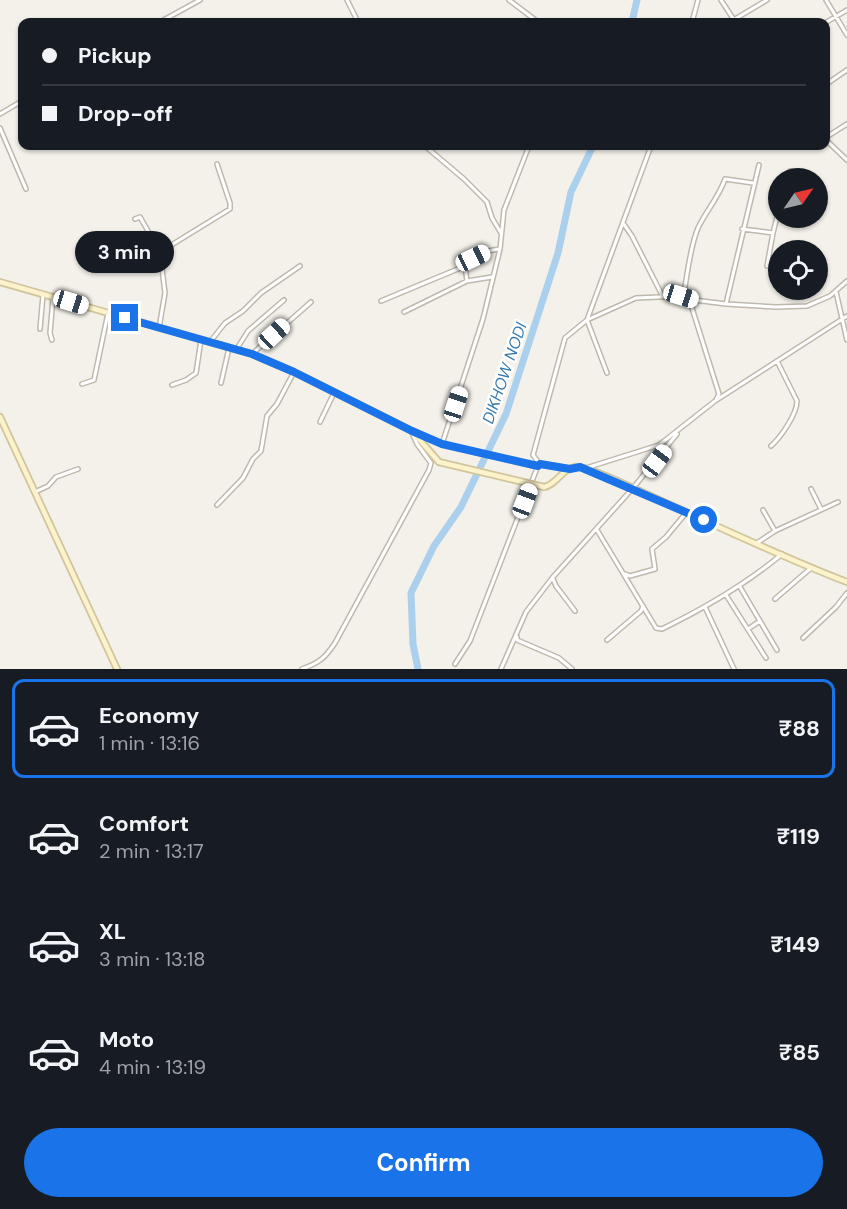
<!DOCTYPE html>
<meta charset="utf-8">
<style>
body{margin:0;font-family:"DM Sans",sans-serif;background:#20242c;color:#f1f3f6;height:100vh;display:flex;flex-direction:column;font-size:22px;white-space:nowrap}
*{box-sizing:border-box;margin:0}
p{font-size:20px;color:#9ea1a6}
.icon{flex:none;width:33px;height:33px;fill:none;stroke:currentColor;stroke-width:2;stroke-linecap:round;stroke-linejoin:round}
.map{position:relative;height:669px;overflow:hidden}
.details{display:flex;flex-direction:column;background:#171b24;flex:1}
.details>*{flex:none}
.banner{position:absolute;left:18px;top:18px;width:812px;height:132px;border-radius:12px;box-shadow:0 2px 4px #0004;display:grid;align-content:center;height:132px;padding:0 24px;background:#171b24}
.needle{width:39px;rotate:56deg}
.buttons{position:absolute;left:768px;top:168px;display:grid;gap:12px}
.buttons a{display:grid;place-items:center;width:60px;height:60px;border-radius:50%;background:#171b24;box-shadow:0 2px 4px #0004;font-size:30px}
.end{position:absolute;width:27px;height:27px;margin:-14px;border:8px solid #1a73e8;background:#fff;box-shadow:0 0 0 3px #fff}
.from{border-radius:50%}
.bubble{position:absolute;height:42px;border-radius:21px;background:#171b24;box-shadow:0 2px 4px #0004;font-size:20px;font-weight:700;line-height:42px;text-align:center}
.car{position:absolute;width:18px;height:36px;margin:-18px -9px;border-radius:8px;box-shadow:0 0 4px 2px #0007;background:linear-gradient(#fff 24%,#345 0 40%,#fff 0 76%,#345 0 86%,#fff 0)}
.banner b{display:flex;align-items:center;gap:21px;height:57px;font-size:22px}
.banner b+b{border-top:2px solid #363941}
.banner i{width:15px;height:15px;background:#f1f3f6}
ul{padding:10px 0 0;list-style:none}
li{display:flex;align-items:center;gap:18px;height:99px;margin:0 12px 9px;padding:0 12px;border:3px solid transparent;border-radius:12px}
li div{flex:1}
li b{display:block;font-size:22px}
li em{font-style:normal;font-weight:700}
li.on{border-color:#1a73e8}
li>.icon{width:54px;height:54px;stroke-width:1.5}
.primary-button{display:flex;gap:12px;margin-top:auto;padding:12px 24px}
.primary-button a{flex:1;height:69px;border-radius:36px;background:#1a73e8;color:#fff;font-size:24px;font-weight:700;line-height:69px;text-align:center}
.map>svg:first-child{display:block}
.lines{fill:none;stroke-linecap:round;stroke-linejoin:round}
.river{stroke:#aad0ed;stroke-width:7}
.street-casing{stroke:#bfb9ad;stroke-width:6}
.secondary-casing{stroke:#d1c59c;stroke-width:8}
.street{stroke:#fff;stroke-width:3}
.secondary{stroke:#fcf2cc;stroke-width:4.5}
.secondary-bridge-casing{stroke:#d1c59c;stroke-width:8;stroke-linecap:butt}
.secondary-bridge{stroke:#fcf2cc;stroke-width:4.5}
.route{stroke:#1a73e8;stroke-width:8}
.labels{text-anchor:middle;stroke-width:5;stroke-linejoin:round;paint-order:stroke}
.water-label{font-size:16px;font-style:italic;fill:#3679af;stroke:#fff}
</style>
<div class="map">
<svg width="847" height="669" viewBox="0 0 847 669">
<rect width="100%" height="100%" fill="#f4f1ea"/>
<g class="lines">
<path class="river" d="M 632,22 L 637,0
M 418,669 L 413,644 L 411,593 L 434,546 L 461,507 L 506,414 L 558,253 L 571,192 L 593,146"/>
<defs>
<path id="street" d="M 347,0 L 358,22
M 509,0 L 538,22
M 721,0 L 734,20
M 826,0 L 847,35
M 160,22 L 200,0
M 692,22 L 698,0
M 730,22 L 767,0
M 825,23 L 847,10
M 825,85 L 847,70
M 0,114 L 22,101
M 0,128 L 26,189
M 825,138 L 847,124
M 825,139 L 847,160
M 425,146 L 464,179 L 487,202 L 492,218 L 501,233
M 788,178 L 790,171
M 135,219 L 140,217 L 160,252
M 623,223 L 632,236 L 663,297
M 742,229 L 773,233 L 778,213
M 767,266 L 773,233
M 467,281 L 492,277
M 836,292 L 847,340
M 681,296 L 684,292 C 688,271 690,247 698,228 C 706,211 719,197 725,179 L 753,183
M 694,300 L 692,308 L 719,394 L 716,400
M 381,301 L 465,266
M 726,304 L 759,165
M 404,312 L 467,281 L 465,266 C 475,256 486,250 500,249
M 159,328 L 165,293 L 160,252 L 230,209 L 230,203 L 217,164
M 40,329 L 43,295
M 52,340 L 50,333 L 53,298
M 210,342 L 225,323 L 243,311 L 261,293 L 300,266
M 236,350 L 248,331 L 284,300
M 252,354 L 311,302
M 607,373 L 587,320 L 636,298 L 681,296 L 694,300 L 726,304 L 776,307 L 807,306 L 830,296 L 847,281
M 221,383 L 229,348
M 82,384 L 94,380 L 108,313
M 172,385 L 186,380 L 196,373 L 201,340
M 320,422 L 334,393
M 416,433 L 442,444 L 483,319 L 500,249 L 504,210 L 529,146
M 442,444 L 538,467
M 771,446 C 781,437 797,414 797,401 L 777,361
M 568,468 L 539,463 L 533,455 L 565,338 L 587,320 L 651,146
M 586,468 L 659,445 L 715,401 L 847,316
M 811,489 L 821,509
M 35,492 L 48,486 L 56,477 L 78,469
M 217,505 L 243,478 L 253,459 L 261,451 L 267,416 L 277,404 L 294,372
M 763,510 L 775,531
M 597,530 L 656,628 L 662,629 C 705,608 745,585 782,554
M 757,543 L 775,531 L 838,502
M 625,574 L 630,576 L 655,569 L 652,549 L 666,537 L 686,513
M 553,579 L 556,586 L 575,611
M 740,587 L 777,650
M 726,595 L 766,658
M 775,599 L 811,568
M 705,607 L 734,669
M 748,629 L 760,621
M 517,637 L 517,640 L 559,658 L 572,669
M 803,638 L 836,607 L 847,593
M 607,640 L 641,611 L 643,606
M 455,664 L 470,641 L 539,463
M 302,669 C 319,663 325,658 335,643 L 429,470 L 431,463 L 417,444 L 412,433
M 501,669 L 526,612 L 553,577 L 633,488 L 677,434"/>
<path id="secondary" d="M 0,282 L 252,354 L 294,372 L 412,431 L 439,462
M 0,417 L 117,669
M 544,487 C 557,485 563,466 578,467 C 590,467 633,488 646,494 C 713,524 779,556 847,582"/>
</defs>
<use href="#street" class="street-casing"/>
<use href="#secondary" class="secondary-casing"/>
<use href="#street" class="street"/>
<use href="#secondary" class="secondary"/>
<defs>
<path id="secondary-bridge" d="M 439,462 L 544,487"/>
</defs>
<use href="#secondary-bridge" class="secondary-bridge-casing"/>
<use href="#secondary-bridge" class="secondary-bridge"/>
</g>
<g class="lines">
<path class="route" d="M 125,318 L 252,354 L 294,372 L 412,431 L 442,444 L 538,466 L 540,464 L 570,469 L 580,467 L 704,520"/>
</g>
<g class="labels">
<g class="water-label">
<text transform="translate(504 373) rotate(-71)" y="6">DIKHOW NODI</text>
</g>
</g>
</svg>
<div class="buttons">
<a><svg class="needle" viewBox="-14 -14 28 28"><path d="M0-13l5 13h-10z" fill="#e53935"/><path d="M0 13l5-13h-10z" fill="#9ea1a6"/></svg></a>
<a><svg class="icon" aria-label="locate" viewBox="0 0 24 24"><circle cx="12" cy="12" r="6"/><path d="M12 2v4M12 18v4M2 12h4M18 12h4"/></svg></a>
</div>
<i class="end from" style="left:704px;top:520px"></i>
<i class="end" style="left:125px;top:318px"></i>
<div class="bubble" style="left:75px;top:231px;width:99px">3 min</div>
<i class="car" style="left:473px;top:258px;rotate:65deg"></i>
<i class="car" style="left:681px;top:296px;rotate:107deg"></i>
<i class="car" style="left:71px;top:302px;rotate:107deg"></i>
<i class="car" style="left:274px;top:334px;rotate:47deg"></i>
<i class="car" style="left:456px;top:404px;rotate:18deg"></i>
<i class="car" style="left:657px;top:461px;rotate:37deg"></i>
<i class="car" style="left:525px;top:501px;rotate:21deg"></i>
<div class="banner">
<b><i class="from"></i>Pickup</b>
<b><i></i>Drop-off</b>
</div>
</div>
<section class="details">
<ul>
<li class="on"><svg class="icon" aria-label="car" viewBox="0 0 24 24"><path d="M5 17H2v-5l4-1 3-4h7l3 4 3 1v5h-3M9 17h6M6 11h13"/><circle cx="7" cy="17" r="2"/><circle cx="17" cy="17" r="2"/></svg><div><b>Economy</b><p>1 min · 13:16</p></div><em>₹88</em></li>
<li><svg class="icon" aria-label="car" viewBox="0 0 24 24"><path d="M5 17H2v-5l4-1 3-4h7l3 4 3 1v5h-3M9 17h6M6 11h13"/><circle cx="7" cy="17" r="2"/><circle cx="17" cy="17" r="2"/></svg><div><b>Comfort</b><p>2 min · 13:17</p></div><em>₹119</em></li>
<li><svg class="icon" aria-label="car" viewBox="0 0 24 24"><path d="M5 17H2v-5l4-1 3-4h7l3 4 3 1v5h-3M9 17h6M6 11h13"/><circle cx="7" cy="17" r="2"/><circle cx="17" cy="17" r="2"/></svg><div><b>XL</b><p>3 min · 13:18</p></div><em>₹149</em></li>
<li><svg class="icon" aria-label="car" viewBox="0 0 24 24"><path d="M5 17H2v-5l4-1 3-4h7l3 4 3 1v5h-3M9 17h6M6 11h13"/><circle cx="7" cy="17" r="2"/><circle cx="17" cy="17" r="2"/></svg><div><b>Moto</b><p>4 min · 13:19</p></div><em>₹85</em></li>
</ul>
<div class="primary-button"><a>Confirm</a></div>
</section>
